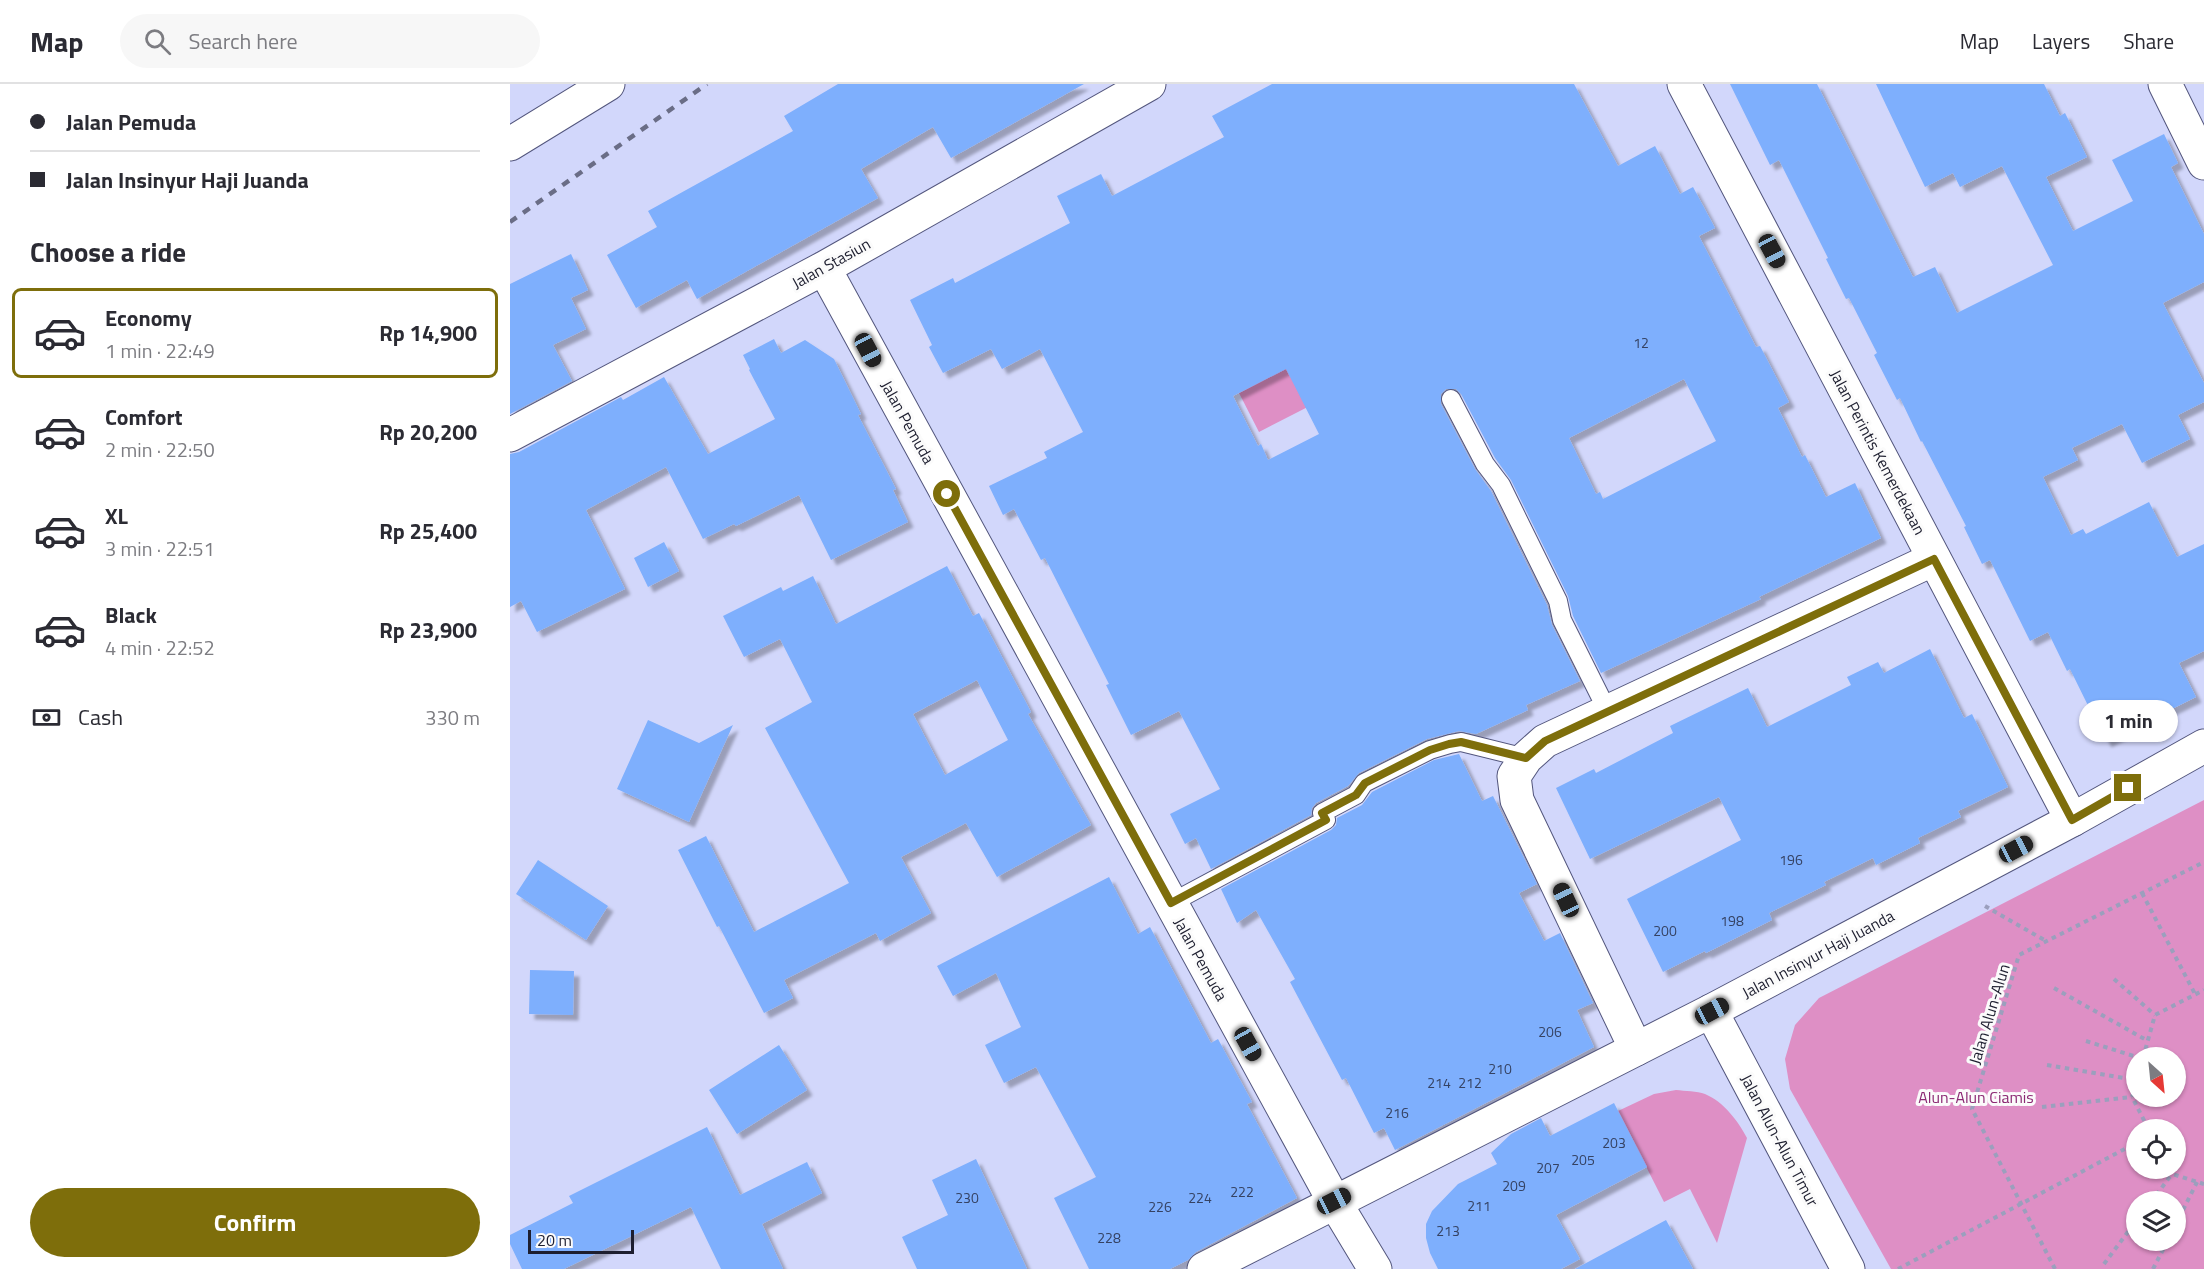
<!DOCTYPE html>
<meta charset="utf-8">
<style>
body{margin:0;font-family:"Titillium Web",sans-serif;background:#f7f7f7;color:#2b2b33;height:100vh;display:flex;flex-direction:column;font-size:22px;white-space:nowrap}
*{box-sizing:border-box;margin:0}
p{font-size:20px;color:#7c7c81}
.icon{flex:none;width:33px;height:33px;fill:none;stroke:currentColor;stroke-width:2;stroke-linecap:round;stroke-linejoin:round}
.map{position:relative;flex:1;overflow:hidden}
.side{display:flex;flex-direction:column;background:#fff;width:510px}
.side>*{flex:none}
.top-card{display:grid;align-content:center;height:132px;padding:0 30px;background:#fff}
.needle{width:39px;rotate:153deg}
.buttons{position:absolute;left:1616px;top:963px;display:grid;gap:12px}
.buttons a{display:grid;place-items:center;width:60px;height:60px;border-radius:50%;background:#fff;box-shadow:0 2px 4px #0004;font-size:30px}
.scale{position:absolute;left:18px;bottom:15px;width:106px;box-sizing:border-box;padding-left:6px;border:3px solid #1d1e2f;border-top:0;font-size:16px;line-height:21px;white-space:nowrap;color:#1d1e2f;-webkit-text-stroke:4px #fbfbfb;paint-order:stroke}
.end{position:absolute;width:27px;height:27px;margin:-14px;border:8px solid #7e6e0b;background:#fff;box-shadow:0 0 0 3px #fff}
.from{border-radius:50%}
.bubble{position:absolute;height:42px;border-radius:21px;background:#fff;box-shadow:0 2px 4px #0004;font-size:20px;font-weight:700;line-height:42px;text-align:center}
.car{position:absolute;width:18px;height:36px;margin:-18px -9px;border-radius:8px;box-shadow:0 0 4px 2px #0007;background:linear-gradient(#222 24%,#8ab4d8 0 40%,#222 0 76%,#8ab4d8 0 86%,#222 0)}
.top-card b{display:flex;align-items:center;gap:21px;height:57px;font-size:22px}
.top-card b+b{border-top:2px solid #e1e1e2}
.top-card i{width:15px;height:15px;background:#2b2b33}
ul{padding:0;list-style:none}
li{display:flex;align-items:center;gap:18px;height:90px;margin:0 12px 9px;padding:0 18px;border:3px solid transparent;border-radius:9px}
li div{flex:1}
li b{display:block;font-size:22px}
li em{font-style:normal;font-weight:700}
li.active{border-color:#7e6e0b}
li>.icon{width:54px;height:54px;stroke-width:1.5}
h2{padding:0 30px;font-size:27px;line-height:72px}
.pay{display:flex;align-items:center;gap:15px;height:66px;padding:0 30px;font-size:22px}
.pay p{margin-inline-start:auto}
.button{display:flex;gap:12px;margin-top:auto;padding:12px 30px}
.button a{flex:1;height:69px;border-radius:36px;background:#7e6e0b;color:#fff;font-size:24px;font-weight:700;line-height:69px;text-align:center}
header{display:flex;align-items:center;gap:36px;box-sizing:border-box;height:84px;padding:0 30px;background:#fff;border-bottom:2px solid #e1e1e2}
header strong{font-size:28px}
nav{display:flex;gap:33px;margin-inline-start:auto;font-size:21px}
.search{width:420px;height:54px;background:#f7f7f7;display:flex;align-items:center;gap:15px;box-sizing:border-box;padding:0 21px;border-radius:33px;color:#7c7c81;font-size:22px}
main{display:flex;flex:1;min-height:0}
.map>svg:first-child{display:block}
.green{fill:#de8fc5;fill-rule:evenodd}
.building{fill:#7eaffd;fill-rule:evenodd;filter:url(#shadow)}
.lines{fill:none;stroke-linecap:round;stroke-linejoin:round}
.lane-casing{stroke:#53567d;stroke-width:20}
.street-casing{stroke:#53567d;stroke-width:35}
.secondary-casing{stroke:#53567d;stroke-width:35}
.highway-casing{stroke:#53567d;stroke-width:35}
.path{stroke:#9b9fbd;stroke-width:4;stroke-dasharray:4.5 4.5;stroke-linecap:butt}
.lane{stroke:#fff;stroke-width:18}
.street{stroke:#fff;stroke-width:33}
.secondary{stroke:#fff;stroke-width:33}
.highway{stroke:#fff;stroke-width:33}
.rail{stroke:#6a6d86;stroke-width:4.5;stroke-dasharray:8 8;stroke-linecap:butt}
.route{stroke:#7e6e0b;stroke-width:8}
.labels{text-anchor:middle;stroke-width:6;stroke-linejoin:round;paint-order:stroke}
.number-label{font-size:14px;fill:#354262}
.street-label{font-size:16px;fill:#1d1e2f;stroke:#fbfbfb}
.park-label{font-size:16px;fill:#8b2973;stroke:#fbfbfb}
</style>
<header>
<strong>Map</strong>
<div class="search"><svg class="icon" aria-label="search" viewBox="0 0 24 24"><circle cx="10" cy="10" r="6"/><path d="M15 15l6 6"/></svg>Search here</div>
<nav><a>Map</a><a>Layers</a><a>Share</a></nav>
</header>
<main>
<section class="side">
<div class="top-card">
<b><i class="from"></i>Jalan Pemuda</b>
<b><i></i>Jalan Insinyur Haji Juanda</b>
</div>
<h2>Choose a ride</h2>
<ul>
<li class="active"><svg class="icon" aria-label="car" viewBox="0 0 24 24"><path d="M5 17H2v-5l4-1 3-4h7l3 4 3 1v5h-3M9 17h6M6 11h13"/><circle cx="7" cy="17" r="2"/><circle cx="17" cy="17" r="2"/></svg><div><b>Economy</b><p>1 min · 22:49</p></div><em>Rp 14,900</em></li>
<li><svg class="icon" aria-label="car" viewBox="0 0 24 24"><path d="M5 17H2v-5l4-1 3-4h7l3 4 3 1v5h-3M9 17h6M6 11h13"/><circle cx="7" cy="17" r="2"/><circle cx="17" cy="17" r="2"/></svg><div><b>Comfort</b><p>2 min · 22:50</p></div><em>Rp 20,200</em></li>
<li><svg class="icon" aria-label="car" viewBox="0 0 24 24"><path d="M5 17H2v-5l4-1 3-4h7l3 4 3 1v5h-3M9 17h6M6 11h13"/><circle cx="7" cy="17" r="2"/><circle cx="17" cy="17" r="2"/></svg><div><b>XL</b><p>3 min · 22:51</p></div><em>Rp 25,400</em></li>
<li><svg class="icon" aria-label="car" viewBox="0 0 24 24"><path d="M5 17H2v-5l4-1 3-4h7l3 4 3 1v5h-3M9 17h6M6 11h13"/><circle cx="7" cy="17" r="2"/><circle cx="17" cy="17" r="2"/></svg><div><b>Black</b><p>4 min · 22:52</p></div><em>Rp 23,900</em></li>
</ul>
<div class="pay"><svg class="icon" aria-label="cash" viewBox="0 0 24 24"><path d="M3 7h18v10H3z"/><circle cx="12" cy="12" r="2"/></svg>Cash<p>330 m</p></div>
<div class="button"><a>Confirm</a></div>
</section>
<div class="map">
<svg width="1694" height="1185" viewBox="0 0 1694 1185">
<defs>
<filter id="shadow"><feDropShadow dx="5.5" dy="5.5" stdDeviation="1.5" flood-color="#0004"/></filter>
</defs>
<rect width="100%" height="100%" fill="#d2d7fb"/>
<path class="green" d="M 799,272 L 831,306 L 749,348 L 729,309 Z
M 1694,716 L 1694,1185 L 1381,1185 L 1280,1005 L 1275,975 L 1285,941 L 1309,914 ZM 1626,974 L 1665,974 L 1665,1012 L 1626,1012 ZM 1626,1046 L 1665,1046 L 1665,1084 L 1626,1084 ZM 1626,1118 L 1665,1118 L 1665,1156 L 1626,1156 Z
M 1166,1006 C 1175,1007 1187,1007 1195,1010 C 1214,1018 1228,1037 1237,1054 L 1207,1159 L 1180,1105 L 1154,1118 L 1108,1027 L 1144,1010 Z"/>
<path class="building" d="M 328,0 L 574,0 L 441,74 L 423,43 L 351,85 L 368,114 L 187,215 L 177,196 L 126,224 L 97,171 L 147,143 L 138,127 L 283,47 L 274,32 Z
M 762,0 L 1064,0 L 1108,82 L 1145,62 L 1170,110 L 1183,103 L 1205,144 L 1189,152 L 1246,263 L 1250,262 L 1279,318 L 1268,324 L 1292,373 L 1295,371 L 1316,413 L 1345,399 L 1371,454 L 1249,513 L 1251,515 L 1091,589 L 1063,532 L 1058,512 L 1001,396 L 985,374 L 951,310 L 946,305 L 936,305 L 931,310 L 931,320 L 965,385 L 981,407 L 1037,521 L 1042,541 L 1070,597 L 1016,621 L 1018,626 L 966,650 L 949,647 L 917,655 L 849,689 L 838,702 L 806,719 L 802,724 L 801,731 L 701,785 L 686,754 L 675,760 L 660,730 L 710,705 L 669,627 L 621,651 L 596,601 L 599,600 L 535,474 L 531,476 L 504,425 L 493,431 L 479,402 L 537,374 L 534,368 L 573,348 L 530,265 L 492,285 L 481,265 L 433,289 L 419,263 L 422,261 L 400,216 L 443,194 L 445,199 L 560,139 L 547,112 L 591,90 L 602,112 L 714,53 L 702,32 ZM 776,285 L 809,350 L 758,376 L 751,360 L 748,362 L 723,312 ZM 1174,295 L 1206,357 L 1093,415 L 1090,408 L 1086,410 L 1059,354 Z
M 1220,0 L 1307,0 L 1403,193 L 1425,183 L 1447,229 L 1543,181 L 1492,82 L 1450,103 L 1443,89 L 1415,103 L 1366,0 L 1534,0 L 1550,32 L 1555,29 L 1577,73 L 1536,93 L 1563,147 L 1623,117 L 1602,76 L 1654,50 L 1668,79 L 1661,83 L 1694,150 L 1694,198 L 1653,219 L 1694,299 L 1694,318 L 1668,331 L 1680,355 L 1632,379 L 1612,340 L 1562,364 L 1568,376 L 1533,393 L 1561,451 L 1573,445 L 1576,450 L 1639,418 L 1667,473 L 1694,460 L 1694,567 L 1669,579 L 1686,613 L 1596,658 L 1560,585 L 1557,587 L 1538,548 L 1520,557 L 1480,476 L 1472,480 L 1454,443 L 1456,442 L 1412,357 L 1411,358 L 1390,314 L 1387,316 L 1364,271 L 1367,269 L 1339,214 L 1336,215 L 1316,175 L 1318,174 L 1269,76 L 1260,81 Z
M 61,170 L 78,206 L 61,214 L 76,245 L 43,261 L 62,297 L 0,330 L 0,200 Z
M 264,255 L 271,269 L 295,256 L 324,275 L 351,330 L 348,331 L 386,405 L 383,406 L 398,438 L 321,476 L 289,411 L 226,442 L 224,440 L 193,455 L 156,383 L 76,426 L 115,505 L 27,548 L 11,517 L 0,523 L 0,370 L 9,368 L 111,313 L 113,316 L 154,293 L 198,370 L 265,335 L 239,286 L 240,285 L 233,271 Z
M 154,458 L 169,487 L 138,503 L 124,474 Z
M 437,482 L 463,532 L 469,529 L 521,628 L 518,630 L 581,741 L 487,793 L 456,739 L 391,773 L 421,829 L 370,857 L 366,849 L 274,896 L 283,914 L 254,929 L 209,842 L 207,843 L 168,766 L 196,752 L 244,848 L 339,799 L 255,644 L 302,618 L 270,555 L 234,573 L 213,532 L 271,503 L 273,507 L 303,492 L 326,540 ZM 467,596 L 498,656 L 435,691 L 403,630 Z
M 1420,565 L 1454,634 L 1462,630 L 1498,703 L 1448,727 L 1451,733 L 1408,754 L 1410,759 L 1366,781 L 1363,774 L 1314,798 L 1316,801 L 1259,829 L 1262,836 L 1196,869 L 1195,867 L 1153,888 L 1117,815 L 1231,756 L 1209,713 L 1080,775 L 1046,704 L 1084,685 L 1086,689 L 1163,649 L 1160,642 L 1238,604 L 1257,643 L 1341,601 L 1337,593 L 1368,578 L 1374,589 Z
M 138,636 L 189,659 L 223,641 L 179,738 L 107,705 Z
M 949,670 L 972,717 L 983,712 L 1027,800 L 1009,809 L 1034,857 L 1050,849 L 1083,919 L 1067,926 L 1084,963 L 885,1066 L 874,1044 L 864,1049 L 836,994 L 832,996 L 780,898 L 785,895 L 746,826 L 727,839 L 711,805 L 821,746 L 826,741 L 827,734 L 852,721 L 862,708 L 924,676 Z
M 28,776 L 98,822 L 76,856 L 6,810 Z
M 599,793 L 628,850 L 640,843 L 701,959 L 708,955 L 742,1018 L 737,1020 L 787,1114 L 686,1168 L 678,1176 L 660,1185 L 579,1185 L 544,1114 L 586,1093 L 526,983 L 494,999 L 475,961 L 511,943 L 486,889 L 443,912 L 427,882 Z
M 20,886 L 64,887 L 63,931 L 19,930 Z
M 269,961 L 297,1006 L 227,1050 L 199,1006 Z
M 1104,1019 L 1137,1083 L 1046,1131 L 1070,1175 L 1051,1185 L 928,1185 L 920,1169 L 916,1154 L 916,1140 L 922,1127 L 948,1100 L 987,1080 L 981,1069 L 1001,1050 L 1031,1034 L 1040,1052 Z
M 197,1043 L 230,1111 L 297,1078 L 312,1109 L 252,1140 L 273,1185 L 211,1185 L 181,1123 L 54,1185 L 12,1185 L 0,1160 L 0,1151 L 63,1119 L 59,1112 Z
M 466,1075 L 517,1185 L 407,1185 L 392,1153 L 438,1131 L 422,1096 Z
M 1156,1136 L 1183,1185 L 1065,1185 Z"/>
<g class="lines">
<defs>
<path id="lane" d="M 941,315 L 975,380 L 991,401 L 1048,517 L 1052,536 L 1098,628
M 661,819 L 816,736 L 812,729 L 846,711 L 854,699 L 920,666 L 940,660 L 951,658 L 1016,674"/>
<path id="street" d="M 1655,0 L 1694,79
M 0,60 L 98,0
M 1201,927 L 1338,1185
M 1126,965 L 1007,716 L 1004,692 L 1016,674 L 1035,657 L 1424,475"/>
<path id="secondary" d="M 1174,0 L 1562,736
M 314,184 L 824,1117 L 865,1185
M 0,351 L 314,184 L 639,0"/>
<path id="highway" d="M 694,1185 L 1201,927 L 1562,736 L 1694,662"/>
</defs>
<use href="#lane" class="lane-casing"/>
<use href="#street" class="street-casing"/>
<use href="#secondary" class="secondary-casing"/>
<use href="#highway" class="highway-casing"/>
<path class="path" d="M 1632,809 L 1685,910
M 1475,822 L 1536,857
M 1604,895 L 1645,931
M 1544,904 L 1638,957
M 1576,957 L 1630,974
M 1633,974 L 1645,931 L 1694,906
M 1537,981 L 1626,996
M 1626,1000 L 1622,1013 L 1639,1046
M 1532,1023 L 1622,1013
M 1659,1084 L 1662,1090 L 1694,1100
M 1641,1118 L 1662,1090
M 1665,1142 L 1687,1098
M 1594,1180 L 1626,1137
M 1388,1185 L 1626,1059
M 1545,1185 L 1462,1025 L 1509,871 L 1694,778
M 1643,1185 L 1658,1156"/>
<use href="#lane" class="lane"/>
<use href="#street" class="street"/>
<use href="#secondary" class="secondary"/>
<use href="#highway" class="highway"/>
<path class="rail" d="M 0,138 L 197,0"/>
</g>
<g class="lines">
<path class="route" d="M 437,410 L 661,819 L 816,736 L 812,729 L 846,711 L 855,699 L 920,666 L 939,660 L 951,658 L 1016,674 L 1035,657 L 1424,475 L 1562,736 L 1618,704"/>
</g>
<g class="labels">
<g class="number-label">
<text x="1131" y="264">12</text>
<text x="1281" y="781">196</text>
<text x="1222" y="842">198</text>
<text x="1155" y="852">200</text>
<text x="1040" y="953">206</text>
<text x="990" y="990">210</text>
<text x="929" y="1004">214</text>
<text x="960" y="1004">212</text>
<text x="887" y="1034">216</text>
<text x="1104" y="1064">203</text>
<text x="1073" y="1081">205</text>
<text x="1038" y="1089">207</text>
<text x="1004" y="1107">209</text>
<text x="732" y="1113">222</text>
<text x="457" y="1119">230</text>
<text x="690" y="1119">224</text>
<text x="969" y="1127">211</text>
<text x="650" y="1128">226</text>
<text x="938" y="1152">213</text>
<text x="599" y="1159">228</text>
</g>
<g class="street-label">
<text transform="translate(321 179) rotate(-29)" y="6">Jalan Stasiun</text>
<text transform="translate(398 338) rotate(61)" y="6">Jalan Pemuda</text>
<text transform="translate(1368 368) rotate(62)" y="6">Jalan Perintis Kemerdekaan</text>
<text transform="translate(1308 870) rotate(-28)" y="6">Jalan Insinyur Haji Juanda</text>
<text transform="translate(691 875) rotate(61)" y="6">Jalan Pemuda</text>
<text transform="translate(1479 930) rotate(-73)" y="6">Jalan Alun-Alun</text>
<text transform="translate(1270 1056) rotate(62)" y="6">Jalan Alun-Alun Timur</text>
</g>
<g class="park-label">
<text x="1466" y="1019">Alun-Alun Ciamis</text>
</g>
</g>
</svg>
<div class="buttons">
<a><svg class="needle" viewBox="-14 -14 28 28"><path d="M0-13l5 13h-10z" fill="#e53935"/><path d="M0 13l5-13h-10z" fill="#7c7c81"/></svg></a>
<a><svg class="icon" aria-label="locate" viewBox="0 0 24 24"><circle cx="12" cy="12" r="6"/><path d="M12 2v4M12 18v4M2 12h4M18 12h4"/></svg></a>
<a><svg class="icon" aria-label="layers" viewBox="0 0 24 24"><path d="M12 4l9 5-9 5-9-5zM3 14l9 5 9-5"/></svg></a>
</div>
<div class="scale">20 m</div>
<i class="end from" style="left:437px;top:410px"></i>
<i class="end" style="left:1618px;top:704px"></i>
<div class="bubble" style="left:1569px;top:616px;width:99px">1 min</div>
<i class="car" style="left:1262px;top:167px;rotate:152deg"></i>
<i class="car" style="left:358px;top:266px;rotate:152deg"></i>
<i class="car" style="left:1506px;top:765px;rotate:62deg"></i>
<i class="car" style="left:1056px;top:816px;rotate:335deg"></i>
<i class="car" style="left:1202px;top:927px;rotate:62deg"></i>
<i class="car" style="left:738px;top:960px;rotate:151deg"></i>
<i class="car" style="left:824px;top:1117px;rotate:63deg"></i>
</div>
</main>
